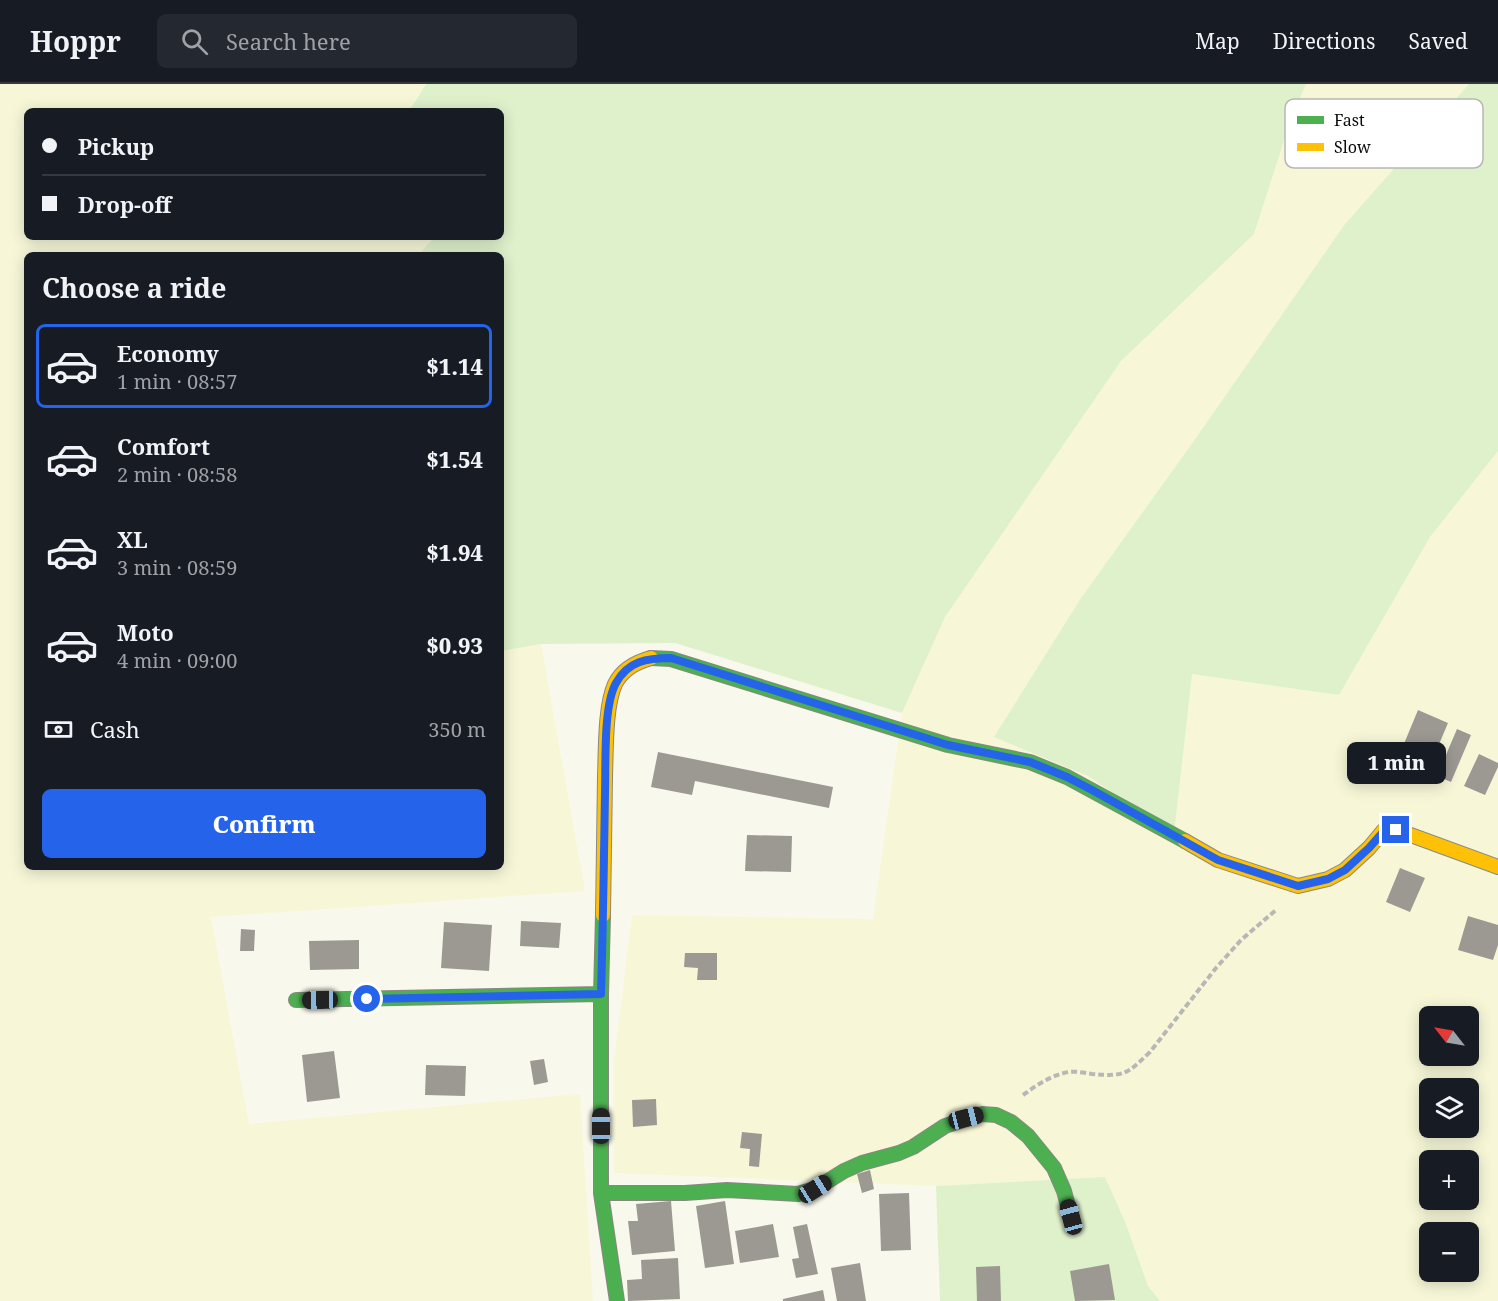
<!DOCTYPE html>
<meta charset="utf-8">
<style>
body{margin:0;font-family:"Noto Serif",serif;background:#242831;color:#f1f3f6;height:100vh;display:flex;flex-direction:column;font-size:22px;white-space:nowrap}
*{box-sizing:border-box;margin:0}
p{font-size:20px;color:#9ea1a6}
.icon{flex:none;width:33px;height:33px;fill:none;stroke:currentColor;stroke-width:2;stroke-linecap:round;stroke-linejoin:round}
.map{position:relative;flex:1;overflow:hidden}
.drawer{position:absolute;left:24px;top:168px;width:480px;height:618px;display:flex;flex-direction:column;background:#171b24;border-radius:9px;box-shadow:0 3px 15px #0003}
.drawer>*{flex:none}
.hud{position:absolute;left:24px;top:24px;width:480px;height:132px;border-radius:9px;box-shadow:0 3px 15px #0003;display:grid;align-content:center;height:132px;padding:0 18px;background:#171b24}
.needle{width:39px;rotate:301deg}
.controls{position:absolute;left:1419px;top:922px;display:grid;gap:12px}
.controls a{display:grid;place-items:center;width:60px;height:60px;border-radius:9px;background:#171b24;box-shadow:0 3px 15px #0003;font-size:30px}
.end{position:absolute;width:27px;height:27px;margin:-14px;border:8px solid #2563eb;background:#fff;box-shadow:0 0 0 3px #fff}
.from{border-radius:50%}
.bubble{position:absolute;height:42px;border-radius:9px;background:#171b24;box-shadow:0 3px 15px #0003;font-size:20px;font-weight:800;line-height:42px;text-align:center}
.car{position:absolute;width:18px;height:36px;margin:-18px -9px;border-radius:8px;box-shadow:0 0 4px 2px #0007;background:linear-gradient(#222 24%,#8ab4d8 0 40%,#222 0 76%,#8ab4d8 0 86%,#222 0)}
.hud b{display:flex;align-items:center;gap:21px;height:57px;font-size:22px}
.hud b+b{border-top:2px solid #363941}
.hud i{width:15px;height:15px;background:#f1f3f6}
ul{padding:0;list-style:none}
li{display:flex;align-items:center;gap:18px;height:84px;margin:0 12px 9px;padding:0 6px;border:3px solid transparent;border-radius:9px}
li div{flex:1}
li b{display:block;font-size:22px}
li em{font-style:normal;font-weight:800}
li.selected{border-color:#2563eb}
li>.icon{width:54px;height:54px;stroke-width:1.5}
h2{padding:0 18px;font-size:27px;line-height:72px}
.pay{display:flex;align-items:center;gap:15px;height:66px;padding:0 18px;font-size:22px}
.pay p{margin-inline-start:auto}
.cta{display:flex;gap:12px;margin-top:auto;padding:12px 18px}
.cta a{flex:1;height:69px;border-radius:9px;background:#2563eb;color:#fff;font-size:24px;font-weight:800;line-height:69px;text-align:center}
header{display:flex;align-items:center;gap:36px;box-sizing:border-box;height:84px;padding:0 30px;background:#171b24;border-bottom:2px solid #363941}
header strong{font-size:28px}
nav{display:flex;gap:33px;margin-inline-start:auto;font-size:21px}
.search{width:420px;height:54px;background:#242831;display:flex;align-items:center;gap:15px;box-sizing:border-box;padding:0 21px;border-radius:9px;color:#9ea1a6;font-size:22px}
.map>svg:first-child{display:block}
.farmland{fill:#f7f7d8;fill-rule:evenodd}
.green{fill:#def1cb}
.building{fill:#9c9993}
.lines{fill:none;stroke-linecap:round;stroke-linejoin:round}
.fast-casing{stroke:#888883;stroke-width:16}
.slow-casing{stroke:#888883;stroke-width:16}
.path{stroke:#b7b7b5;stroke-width:4;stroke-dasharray:6 3;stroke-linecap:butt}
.fast{stroke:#4caf50;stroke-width:14}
.slow{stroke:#ffc107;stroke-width:14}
.route{stroke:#2563eb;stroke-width:8}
.key{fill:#fff;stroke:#b6b6b6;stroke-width:1.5}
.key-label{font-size:16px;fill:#0a0a0a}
</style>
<header>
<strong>Hoppr</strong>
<div class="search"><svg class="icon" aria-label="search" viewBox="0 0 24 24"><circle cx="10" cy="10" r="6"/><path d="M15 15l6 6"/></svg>Search here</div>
<nav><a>Map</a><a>Directions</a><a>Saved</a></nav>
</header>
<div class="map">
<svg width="1498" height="1217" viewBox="0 0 1498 1217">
<rect width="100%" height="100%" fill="#f9f8ed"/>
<path class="farmland" d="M 0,0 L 425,0 L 409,27 L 27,27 L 27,153 L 434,153 L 419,171 L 27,171 L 27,783 L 501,783 L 501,567 L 541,560 L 585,807 L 211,833 L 249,1040 L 580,1010 L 593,1217 L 0,1217 Z
M 1306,0 L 1469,0 L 1345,140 L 1191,361 L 1081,514 L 994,653 L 1192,590 L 1339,611 L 1430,453 L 1498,367 L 1498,1217 L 1160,1217 L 1148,1202 L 1126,1140 L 1105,1093 L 936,1102 L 614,1089 L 613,985 L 632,831 L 873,835 L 902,629 L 945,533 L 1121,277 L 1254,150 L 1290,38 ZM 1430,933 L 1468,933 L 1468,972 L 1430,972 ZM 1430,1005 L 1468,1005 L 1468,1044 L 1430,1044 ZM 1430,1077 L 1468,1077 L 1468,1116 L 1430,1116 ZM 1430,1149 L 1468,1149 L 1468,1188 L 1430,1188 Z"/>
<path class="green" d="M 426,0 L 1306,0 L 1290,38 L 1254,150 L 1121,277 L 945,533 L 902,629 L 675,559 L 541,560 L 501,567 L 501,171 L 419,171 L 434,153 L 501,153 L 501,27 L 409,27 Z
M 1469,0 L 1498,0 L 1498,367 L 1430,453 L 1339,611 L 1192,590 L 1174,750 L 1088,692 L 994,653 L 1081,514 L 1191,361 L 1345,140 Z
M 1105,1093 L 1126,1140 L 1148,1202 L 1160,1217 L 940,1217 L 936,1102 Z"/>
<path class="building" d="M 1418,626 L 1448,639 L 1426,691 L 1396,679 Z
M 1457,645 L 1471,651 L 1451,698 L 1437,692 Z
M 658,668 L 833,703 L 829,724 L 695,697 L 692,711 L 651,703 Z
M 1479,670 L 1498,679 L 1498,683 L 1485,711 L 1464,702 Z
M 747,751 L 792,752 L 791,788 L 745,787 Z
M 1400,784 L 1425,794 L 1410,828 L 1386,818 Z
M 1468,832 L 1498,841 L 1498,861 L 1493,876 L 1458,866 Z
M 521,837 L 561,839 L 559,864 L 520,862 Z
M 444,838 L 492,841 L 489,887 L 441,884 Z
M 241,845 L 255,846 L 254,867 L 240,867 Z
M 359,856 L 359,885 L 310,886 L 309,857 Z
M 685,869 L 717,869 L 717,896 L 697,896 L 698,884 L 684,883 Z
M 334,967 L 340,1014 L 307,1018 L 302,971 Z
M 544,975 L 548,998 L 534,1001 L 530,977 Z
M 426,981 L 466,982 L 465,1012 L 425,1011 Z
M 656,1015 L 657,1041 L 633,1043 L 632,1016 Z
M 742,1048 L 762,1050 L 759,1083 L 749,1082 L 750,1065 L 740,1064 Z
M 870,1086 L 874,1105 L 862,1109 L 857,1090 Z
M 909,1109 L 911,1166 L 881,1167 L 879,1110 Z
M 671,1117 L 675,1167 L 632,1171 L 628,1137 L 638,1137 L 636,1120 Z
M 725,1117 L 734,1180 L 705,1184 L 696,1122 Z
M 773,1140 L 779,1173 L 740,1179 L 735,1147 Z
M 807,1140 L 818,1190 L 796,1194 L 792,1175 L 799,1174 L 793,1143 Z
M 678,1174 L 680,1215 L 628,1217 L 627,1196 L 642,1195 L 641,1176 Z
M 860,1179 L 866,1217 L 837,1217 L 831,1184 Z
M 1109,1180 L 1115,1216 L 1075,1217 L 1070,1187 Z
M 1000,1182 L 1001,1217 L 977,1217 L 976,1183 Z
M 823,1206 L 825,1217 L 783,1217 L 783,1215 Z"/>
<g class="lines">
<defs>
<path id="fast" d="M 651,574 L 671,575 L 948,661 L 1030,678 L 1067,693 L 1185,757
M 603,831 L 601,910 L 601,1109 L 617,1217
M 296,916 L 601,910
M 601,1109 L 685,1109 L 727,1106 L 798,1110 L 815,1105 L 844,1087 L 862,1079 L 899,1069 L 913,1063 L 945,1042 L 982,1030 L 996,1031 L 1011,1038 L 1028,1052 L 1054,1084 L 1064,1107 L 1071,1133"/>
<path id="slow" d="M 1185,757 L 1218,776 L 1298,802 L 1328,795 L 1345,786 L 1369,764 L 1384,746 L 1397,746 L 1498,783
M 603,831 C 604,785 604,738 605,692 C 606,667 605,622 615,600 C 622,586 636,578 651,574"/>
</defs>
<use href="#fast" class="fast-casing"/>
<use href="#slow" class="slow-casing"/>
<path class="path" d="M 1023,1011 C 1037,1001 1051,991 1069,988 C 1077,987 1085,989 1092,990 C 1125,993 1127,990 1150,968 L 1216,884 L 1241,856 L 1276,826"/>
<use href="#fast" class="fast"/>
<use href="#slow" class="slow"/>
</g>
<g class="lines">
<path class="route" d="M 367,915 L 601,910 C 603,843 604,775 605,708 C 606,680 603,622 616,599 C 628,577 647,574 671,574 L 948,661 L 1030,678 L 1067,693 L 1092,706 L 1218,776 L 1298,802 L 1328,795 L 1345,786 L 1369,764 L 1384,747 L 1396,746"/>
</g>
<rect x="1285" y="15" width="198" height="69" rx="9" class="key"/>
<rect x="1297" y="32" width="27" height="8" fill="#4caf50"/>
<rect x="1297" y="59" width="27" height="8" fill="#ffc107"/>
<g class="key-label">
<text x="1334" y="42">Fast</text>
<text x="1334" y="69">Slow</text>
</g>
</svg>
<div class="controls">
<a><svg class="needle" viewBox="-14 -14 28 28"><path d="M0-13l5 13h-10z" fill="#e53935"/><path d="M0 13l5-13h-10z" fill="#9ea1a6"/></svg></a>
<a><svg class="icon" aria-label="layers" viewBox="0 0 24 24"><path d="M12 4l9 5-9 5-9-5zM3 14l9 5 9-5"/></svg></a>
<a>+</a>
<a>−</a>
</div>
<i class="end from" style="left:367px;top:915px"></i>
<i class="end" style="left:1396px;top:746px"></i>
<div class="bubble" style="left:1347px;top:658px;width:99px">1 min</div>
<i class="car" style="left:320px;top:916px;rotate:269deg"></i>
<i class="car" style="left:966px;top:1034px;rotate:76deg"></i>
<i class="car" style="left:601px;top:1042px;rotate:0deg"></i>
<i class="car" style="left:815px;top:1105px;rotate:58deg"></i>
<i class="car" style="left:1071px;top:1133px;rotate:345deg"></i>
<div class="hud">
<b><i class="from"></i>Pickup</b>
<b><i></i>Drop-off</b>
</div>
<section class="drawer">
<h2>Choose a ride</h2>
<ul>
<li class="selected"><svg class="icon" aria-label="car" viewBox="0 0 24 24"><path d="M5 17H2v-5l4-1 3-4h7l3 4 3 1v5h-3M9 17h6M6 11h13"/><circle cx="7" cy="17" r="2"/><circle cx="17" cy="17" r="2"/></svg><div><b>Economy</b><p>1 min · 08:57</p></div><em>$1.14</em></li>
<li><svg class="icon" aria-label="car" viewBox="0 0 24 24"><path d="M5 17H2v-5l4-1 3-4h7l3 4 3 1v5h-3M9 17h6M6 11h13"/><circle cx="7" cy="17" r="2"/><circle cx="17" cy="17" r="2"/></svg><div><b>Comfort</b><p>2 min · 08:58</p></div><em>$1.54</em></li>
<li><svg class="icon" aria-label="car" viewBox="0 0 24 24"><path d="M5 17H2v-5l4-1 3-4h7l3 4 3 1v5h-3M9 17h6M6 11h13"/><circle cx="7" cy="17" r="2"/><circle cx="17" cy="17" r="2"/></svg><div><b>XL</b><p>3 min · 08:59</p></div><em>$1.94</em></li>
<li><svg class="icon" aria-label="car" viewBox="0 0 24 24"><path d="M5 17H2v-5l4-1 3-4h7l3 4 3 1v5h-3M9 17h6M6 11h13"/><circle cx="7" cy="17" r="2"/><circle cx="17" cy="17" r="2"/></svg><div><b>Moto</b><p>4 min · 09:00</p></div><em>$0.93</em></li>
</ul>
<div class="pay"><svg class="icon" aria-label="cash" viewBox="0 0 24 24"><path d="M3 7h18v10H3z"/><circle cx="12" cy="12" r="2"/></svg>Cash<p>350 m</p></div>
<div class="cta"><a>Confirm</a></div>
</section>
</div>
